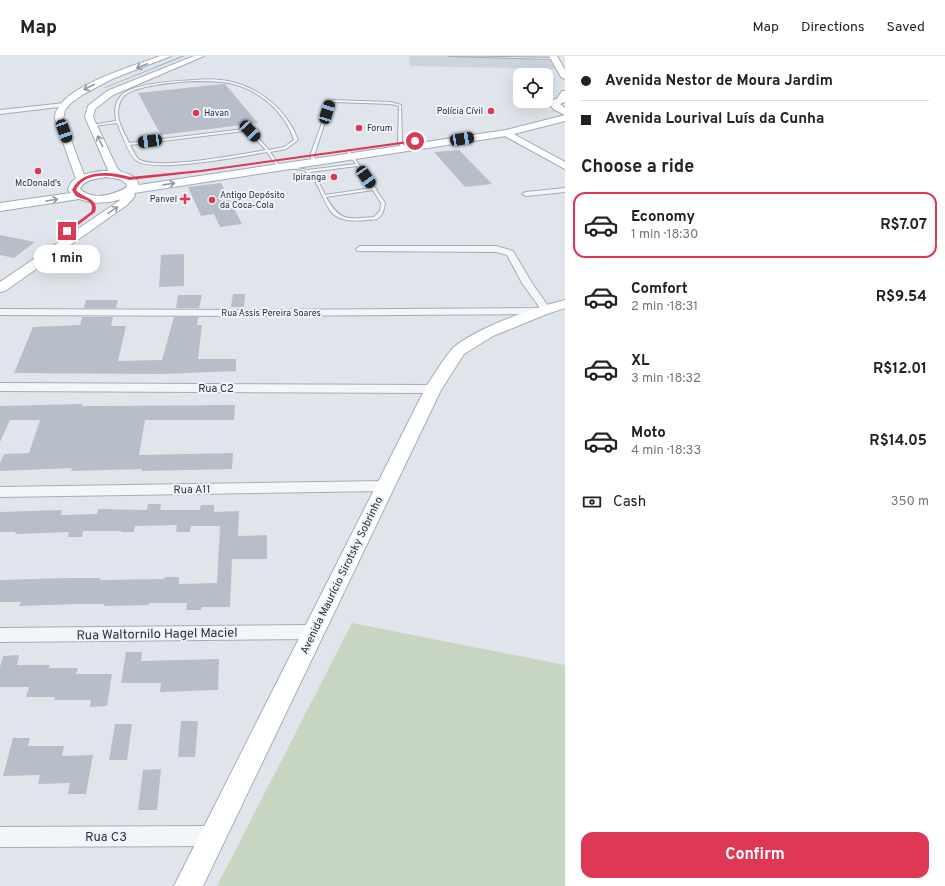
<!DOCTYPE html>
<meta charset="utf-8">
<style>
body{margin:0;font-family:Overpass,sans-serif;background:#f6f6f6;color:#222;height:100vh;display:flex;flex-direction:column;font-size:15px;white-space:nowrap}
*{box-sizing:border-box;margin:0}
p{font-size:13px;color:#767676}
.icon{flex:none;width:22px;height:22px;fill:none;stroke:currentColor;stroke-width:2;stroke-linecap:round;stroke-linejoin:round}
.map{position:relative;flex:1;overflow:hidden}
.panel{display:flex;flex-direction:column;background:#fff;width:380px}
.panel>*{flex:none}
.top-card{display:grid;align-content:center;height:88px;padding:0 16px;background:#fff}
.buttons{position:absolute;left:513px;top:12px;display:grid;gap:8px}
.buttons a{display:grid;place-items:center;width:40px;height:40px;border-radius:8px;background:#fff;box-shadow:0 4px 16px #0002;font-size:20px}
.end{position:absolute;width:18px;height:18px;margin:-9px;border:5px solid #de3855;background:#fff;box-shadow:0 0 0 2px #fff}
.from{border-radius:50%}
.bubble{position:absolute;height:28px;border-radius:12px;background:#fff;box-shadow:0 4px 16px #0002;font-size:13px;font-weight:700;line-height:28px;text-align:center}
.car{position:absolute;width:12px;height:24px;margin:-12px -6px;border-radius:5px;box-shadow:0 0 3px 1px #0007;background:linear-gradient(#222 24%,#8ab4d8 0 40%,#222 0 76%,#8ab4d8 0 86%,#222 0)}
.top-card b{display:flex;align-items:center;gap:14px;height:38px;font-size:15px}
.top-card b+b{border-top:1px solid #e0e0e0}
.top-card i{width:10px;height:10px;background:#222}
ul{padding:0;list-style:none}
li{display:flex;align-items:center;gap:12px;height:66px;margin:0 8px 6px;padding:0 8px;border:2px solid transparent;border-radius:12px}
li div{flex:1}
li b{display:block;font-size:15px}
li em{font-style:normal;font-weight:700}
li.active{border-color:#de3855}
li>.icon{width:36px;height:36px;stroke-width:1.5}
h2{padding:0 16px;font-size:18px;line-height:48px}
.pay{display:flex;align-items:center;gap:10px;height:44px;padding:0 16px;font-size:15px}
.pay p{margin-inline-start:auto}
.action{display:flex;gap:8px;margin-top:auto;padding:8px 16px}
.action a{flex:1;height:46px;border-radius:12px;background:#de3855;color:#fff;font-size:16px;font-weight:700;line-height:46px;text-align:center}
header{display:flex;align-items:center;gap:24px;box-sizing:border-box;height:56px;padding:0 20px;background:#fff;border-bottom:1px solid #e0e0e0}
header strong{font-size:19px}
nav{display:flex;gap:22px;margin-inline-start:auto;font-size:14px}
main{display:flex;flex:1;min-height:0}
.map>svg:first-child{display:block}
.built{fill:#ced4dd}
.green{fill:#c6d6c0}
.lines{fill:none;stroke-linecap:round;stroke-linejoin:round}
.stream{fill:#97b4cf;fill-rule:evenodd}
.building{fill:#b7bec9}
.lane-casing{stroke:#a5acb6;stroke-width:2}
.street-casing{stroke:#a5acb6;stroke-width:2}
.secondary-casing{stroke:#a5acb6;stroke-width:2}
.primary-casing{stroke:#9ea9b8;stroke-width:2}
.lane{fill:#f4f5f9;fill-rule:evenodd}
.street{fill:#f4f5f9;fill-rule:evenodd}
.secondary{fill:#fff;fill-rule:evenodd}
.primary{fill:#fff;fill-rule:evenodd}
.oneway{stroke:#9398a2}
.route{fill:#de3855}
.poi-dot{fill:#de3855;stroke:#f0f4f8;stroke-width:1.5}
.labels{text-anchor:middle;stroke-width:4;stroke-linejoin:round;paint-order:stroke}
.far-poi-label{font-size:9px;fill:#273244;stroke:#f0f4f8;text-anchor:end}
.far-street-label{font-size:9px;fill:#273244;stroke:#f0f4f8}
.street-label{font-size:11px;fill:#273244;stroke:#f0f4f8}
.near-street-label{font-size:13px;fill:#273244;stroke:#f0f4f8}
</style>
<header>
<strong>Map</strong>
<nav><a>Map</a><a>Directions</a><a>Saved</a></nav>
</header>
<main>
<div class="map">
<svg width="565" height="830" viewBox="0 0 565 830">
<rect width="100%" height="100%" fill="#e0e5eb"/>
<path class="built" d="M 409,0 L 546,0 L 556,13 L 410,10 Z"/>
<path class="green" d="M 352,567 L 565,609 L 565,830 L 217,830 Z"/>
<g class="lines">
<path class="stream" d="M 182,0 L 185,0 L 105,32 L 103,32 Z"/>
</g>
<path class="building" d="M 223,28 L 225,28 L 258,67 L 161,79 L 138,37 Z
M 459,94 L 492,128 L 465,131 L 434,96 Z
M 221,127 L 242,168 L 220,171 L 214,158 L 201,160 L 188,131 Z
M 0,179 L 35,186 L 14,202 L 0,199 Z
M 184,198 L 184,230 L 159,231 L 161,199 Z
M 233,238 L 245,238 L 244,251 L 231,251 Z
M 178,239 L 202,239 L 199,252 L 176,252 Z
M 86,244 L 118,244 L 116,252 L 84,252 Z
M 82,261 L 113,261 L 111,270 L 126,270 L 118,305 L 162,304 L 174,261 L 198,261 L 197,269 L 202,269 L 198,303 L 236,303 L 236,315 L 161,318 L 14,317 L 33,271 L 80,269 Z
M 82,348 L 82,350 L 103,350 L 235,349 L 234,364 L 145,364 L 139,399 L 233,397 L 232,413 L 142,415 L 142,413 L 71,415 L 72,412 L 0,415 L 0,407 L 4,398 L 29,397 L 40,364 L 10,364 L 0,386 L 0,350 Z
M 148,448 L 161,448 L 160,454 L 200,454 L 201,449 L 214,449 L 214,456 L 239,455 L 238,480 L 267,479 L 267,503 L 232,503 L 230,551 L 202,551 L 201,554 L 186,554 L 187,547 L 149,547 L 149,549 L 104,550 L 104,548 L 80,548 L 19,550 L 21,546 L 0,546 L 0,524 L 68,522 L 100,522 L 100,524 L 164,523 L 165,521 L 179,521 L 179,528 L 217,527 L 220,470 L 191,470 L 190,476 L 176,476 L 177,469 L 135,470 L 134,476 L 121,476 L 121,475 L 83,475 L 82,481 L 68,481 L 69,476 L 15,478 L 16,476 L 0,476 L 0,456 L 62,454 L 61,459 L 97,458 L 98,453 L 147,454 Z
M 126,596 L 142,596 L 141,605 L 219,603 L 218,634 L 160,636 L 161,627 L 121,627 Z
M 19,599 L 17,609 L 50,609 L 49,612 L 78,612 L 76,618 L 112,618 L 107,650 L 90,651 L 91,644 L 54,644 L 55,641 L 26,641 L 29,631 L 0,631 L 0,611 L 3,600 Z
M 181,665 L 198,665 L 195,701 L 178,701 Z
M 115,668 L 132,668 L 127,704 L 109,704 Z
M 13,682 L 30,682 L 28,690 L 64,690 L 62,700 L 93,699 L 86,738 L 68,738 L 70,727 L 38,728 L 40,719 L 3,720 Z
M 161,713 L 157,754 L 138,754 L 143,714 Z"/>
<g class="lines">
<defs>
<path id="lane" d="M 449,0 L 555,2 L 554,3 Z
M 194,24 C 205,23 217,23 228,25 C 259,31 287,54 298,84 L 286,93 L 270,96 L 280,110 L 297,112 L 307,114 L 356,108 L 346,95 L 349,94 L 375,132 L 377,133 L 376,134 L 385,147 C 384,153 383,159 377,163 C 374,164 370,163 367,164 C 356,165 341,166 332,157 C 323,146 319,126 308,117 C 300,111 287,113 278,112 L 267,96 C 243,100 155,117 137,105 C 129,100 121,76 117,67 L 93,70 L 91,69 L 116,65 C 115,57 114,48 120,41 C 130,27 177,25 194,24 ZM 194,25 C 206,25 217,25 229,27 C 258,33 285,55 294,84 L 284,91 L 269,94 L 251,74 L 244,73 L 129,87 C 126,80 121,72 119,64 C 117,57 118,47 123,41 C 133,29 178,26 194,25 ZM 244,75 L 249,76 L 266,94 C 242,98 159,114 140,104 C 135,101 133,94 130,89 ZM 357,110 L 372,132 L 325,139 L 317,123 L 310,116 ZM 373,134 L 381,147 L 380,155 L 374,161 C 347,163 340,166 326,141 Z
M 332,44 L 391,46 L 401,49 L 402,87 L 406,92 L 403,93 L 398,87 L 399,50 L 391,48 L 334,46 L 331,47 L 314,100 L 316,106 L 313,107 L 310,100 L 329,47 Z"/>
<path id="street" d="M 65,47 L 67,48 L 67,50 L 0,58 L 0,54 Z
M 565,132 L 565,136 L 526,140 L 522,138 L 526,136 Z
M 360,190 L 496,190 L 513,195 L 532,227 L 551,254 L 550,256 L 542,258 L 248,260 L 0,259 L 0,253 L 248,254 L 540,252 L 522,227 L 507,199 L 496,196 L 357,195 L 356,193 Z
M 0,327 L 433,329 L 437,330 L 439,333 L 437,336 L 433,337 L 0,335 Z
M 384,425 L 389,426 L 391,430 L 389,434 L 384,435 L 0,441 L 0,431 Z
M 314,569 L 320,571 L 322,576 L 320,581 L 314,583 L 0,586 L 0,572 Z
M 212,770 L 219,773 L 222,780 L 219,787 L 212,790 L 0,791 L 0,771 Z"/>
<path id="secondary" d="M 160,0 L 171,0 L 112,23 L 82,39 L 71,47 L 65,54 L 63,63 L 86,124 L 85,126 L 77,126 L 55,63 C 55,60 55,57 57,54 C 69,28 134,10 160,0 Z
M 194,0 L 204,0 L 113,39 L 95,53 L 93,61 L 117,112 L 124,119 L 119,122 L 115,121 L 108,114 L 85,61 L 88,50 L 107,35 Z
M 549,0 L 557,0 L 565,14 L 565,23 L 561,21 Z
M 562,35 L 565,35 L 565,43 L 563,46 L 557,46 L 556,44 Z
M 506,74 L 565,106 L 565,113 L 503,79 L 501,77 Z
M 129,132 L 133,133 L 135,140 L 127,149 L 5,235 L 0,236 L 0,226 L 119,145 L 124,139 L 124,135 L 125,133 Z
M 565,244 L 565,252 L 547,258 L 493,280 L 464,298 L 441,334 L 203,830 L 174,830 L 427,329 C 434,319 446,299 454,291 C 477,272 535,251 565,244 Z"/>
<path id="primary" d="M 565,40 L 565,46 L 560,48 L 565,52 L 565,59 L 553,53 L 550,48 L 553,44 Z
M 565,59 L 565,65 L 506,80 L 134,137 L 122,143 L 110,146 L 93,147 L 79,143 L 0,155 L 0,147 L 71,137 L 68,134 C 69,130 71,126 74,124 C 87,113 134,109 139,129 L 506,74 ZM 106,121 L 119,123 L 127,128 L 126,132 C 112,139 93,145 80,133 C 84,123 97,123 106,121 Z"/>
</defs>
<use href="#lane" class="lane-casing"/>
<use href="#street" class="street-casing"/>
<use href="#secondary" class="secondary-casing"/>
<use href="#primary" class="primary-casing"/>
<use href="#lane" class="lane"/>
<use href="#street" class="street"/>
<use href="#secondary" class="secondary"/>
<use href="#primary" class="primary"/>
</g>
<defs><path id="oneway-shaft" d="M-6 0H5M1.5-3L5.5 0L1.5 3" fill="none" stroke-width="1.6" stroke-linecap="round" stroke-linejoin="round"/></defs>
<g class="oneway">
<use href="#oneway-shaft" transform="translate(142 10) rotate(159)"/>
<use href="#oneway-shaft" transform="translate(89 31) rotate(153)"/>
<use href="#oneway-shaft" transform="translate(100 85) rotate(-115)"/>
<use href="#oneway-shaft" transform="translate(169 128) rotate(-8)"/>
<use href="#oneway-shaft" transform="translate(52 144) rotate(-9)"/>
<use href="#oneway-shaft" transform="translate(113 154) rotate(-34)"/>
</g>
<path class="route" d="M 415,84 L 416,86 L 201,116 L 129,124 C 113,119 84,115 76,134 C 82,142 100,142 95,156 L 69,176 L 65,175 L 91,156 C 95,145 85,144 78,141 C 75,140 74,137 72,134 C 81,113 112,115 130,121 L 201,114 Z"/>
<g class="poi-dot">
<circle cx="491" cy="55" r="4"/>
<circle cx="196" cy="57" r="4"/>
<circle cx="359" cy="72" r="4"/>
<circle cx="38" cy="115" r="4"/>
<circle cx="334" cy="121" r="4"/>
<path d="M183 137h4v4h4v4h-4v4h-4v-4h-4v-4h4z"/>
<circle cx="212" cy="144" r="4"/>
</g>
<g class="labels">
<g class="far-poi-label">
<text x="483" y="58">Polícia Cívil</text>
<text x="204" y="60" text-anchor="start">Havan</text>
<text x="367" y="75" text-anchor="start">Forum</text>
<text x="326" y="124">Ipiranga</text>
<text x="38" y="130" text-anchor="middle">McDonald's</text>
<text x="220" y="142" text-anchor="start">Antigo Depósito<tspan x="220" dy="10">da Coca-Cola</tspan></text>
<text x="177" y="146">Panvel</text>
</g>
<g class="far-street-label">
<text x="271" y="260">Rua Assis Pereira Soares</text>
</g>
<g class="street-label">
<text x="216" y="336">Rua C2</text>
<text transform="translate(192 433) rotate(-1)" y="4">Rua A11</text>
<text transform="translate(341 519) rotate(-64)" y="4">Avenida Maurício Sirotsky Sobrinho</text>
</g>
<g class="near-street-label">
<text transform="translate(157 577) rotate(-1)" y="5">Rua Waltornilo Hagel Maciel</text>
<text x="106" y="785">Rua C3</text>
</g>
</g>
</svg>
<div class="buttons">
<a><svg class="icon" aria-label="locate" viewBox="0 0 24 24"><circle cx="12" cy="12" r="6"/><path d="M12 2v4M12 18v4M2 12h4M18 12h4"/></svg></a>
</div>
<i class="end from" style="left:415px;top:85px"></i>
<i class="end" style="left:67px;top:175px"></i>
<div class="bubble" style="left:34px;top:189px;width:66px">1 min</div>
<i class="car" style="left:327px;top:56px;rotate:17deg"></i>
<i class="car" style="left:64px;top:75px;rotate:160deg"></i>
<i class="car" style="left:250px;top:75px;rotate:137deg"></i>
<i class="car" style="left:462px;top:83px;rotate:81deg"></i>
<i class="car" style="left:150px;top:85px;rotate:262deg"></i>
<i class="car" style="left:366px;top:121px;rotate:145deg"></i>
</div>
<section class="panel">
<div class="top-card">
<b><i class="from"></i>Avenida Nestor de Moura Jardim</b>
<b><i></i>Avenida Lourival Luís da Cunha</b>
</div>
<h2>Choose a ride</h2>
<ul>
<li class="active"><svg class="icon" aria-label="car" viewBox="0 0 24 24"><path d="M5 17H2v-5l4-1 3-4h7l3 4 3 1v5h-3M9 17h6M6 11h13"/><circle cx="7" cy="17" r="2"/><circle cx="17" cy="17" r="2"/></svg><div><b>Economy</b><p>1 min · 18:30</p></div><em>R$7.07</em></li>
<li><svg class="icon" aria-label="car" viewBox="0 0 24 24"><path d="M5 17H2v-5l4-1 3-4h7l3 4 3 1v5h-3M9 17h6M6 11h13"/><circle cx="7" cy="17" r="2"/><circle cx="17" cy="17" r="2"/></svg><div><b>Comfort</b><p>2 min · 18:31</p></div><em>R$9.54</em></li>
<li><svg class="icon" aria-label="car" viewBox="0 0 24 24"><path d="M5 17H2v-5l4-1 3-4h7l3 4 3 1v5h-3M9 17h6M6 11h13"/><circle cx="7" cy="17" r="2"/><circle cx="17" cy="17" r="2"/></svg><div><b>XL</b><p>3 min · 18:32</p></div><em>R$12.01</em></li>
<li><svg class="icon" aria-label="car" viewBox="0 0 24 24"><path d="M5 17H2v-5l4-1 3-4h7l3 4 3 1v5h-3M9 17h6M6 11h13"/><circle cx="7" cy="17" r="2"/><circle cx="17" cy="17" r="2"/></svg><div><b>Moto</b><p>4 min · 18:33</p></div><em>R$14.05</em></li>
</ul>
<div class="pay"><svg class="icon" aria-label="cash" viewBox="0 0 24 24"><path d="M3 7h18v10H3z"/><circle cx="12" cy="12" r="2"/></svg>Cash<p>350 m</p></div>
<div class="action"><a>Confirm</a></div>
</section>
</main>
